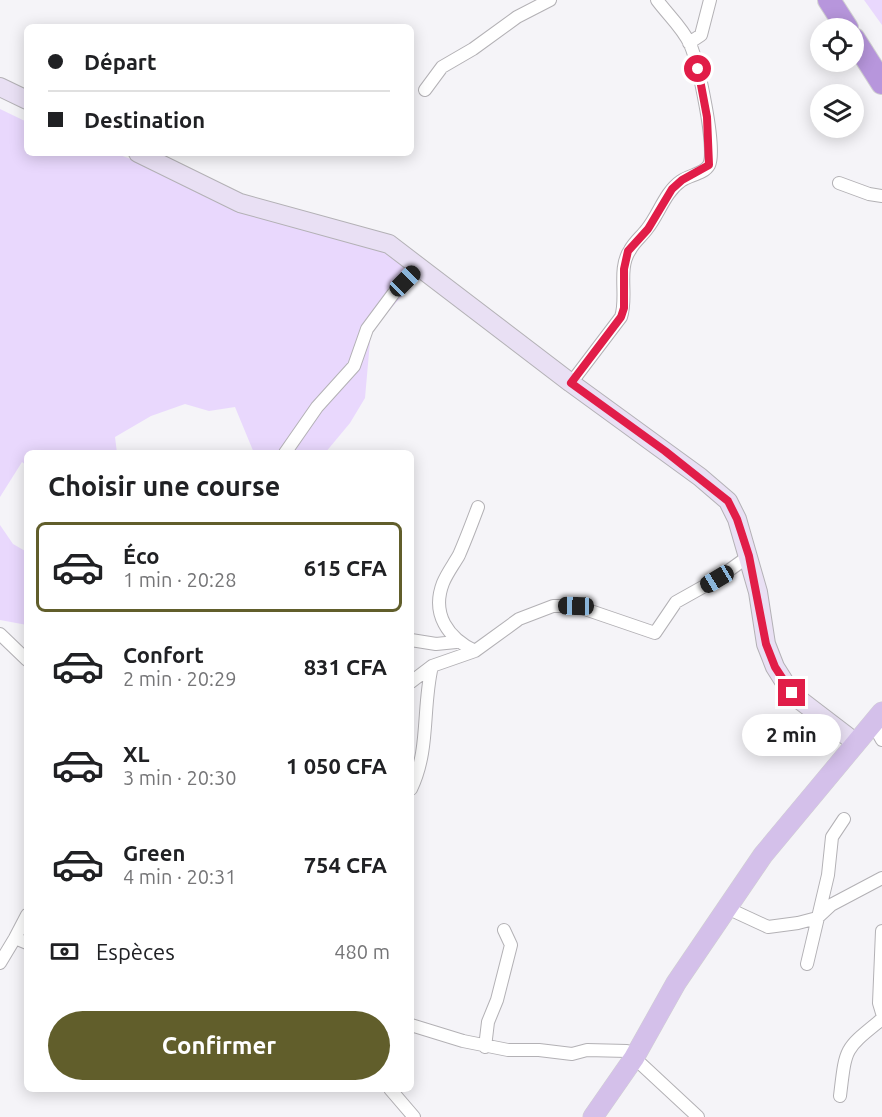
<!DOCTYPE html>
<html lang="fr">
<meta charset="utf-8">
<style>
body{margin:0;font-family:Ubuntu,sans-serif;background:#f6f6f6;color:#202124;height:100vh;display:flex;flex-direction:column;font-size:22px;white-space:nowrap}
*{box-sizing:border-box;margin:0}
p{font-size:20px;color:#757577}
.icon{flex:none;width:33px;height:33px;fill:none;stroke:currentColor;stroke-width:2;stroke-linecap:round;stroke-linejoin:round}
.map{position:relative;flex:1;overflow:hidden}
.details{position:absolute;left:24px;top:450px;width:390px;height:642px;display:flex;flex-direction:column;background:#fff;border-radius:9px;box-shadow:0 3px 15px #0003}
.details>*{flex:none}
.banner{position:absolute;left:24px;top:24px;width:390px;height:132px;border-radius:9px;box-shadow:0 3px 15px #0003;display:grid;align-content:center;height:132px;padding:0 24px;background:#fff}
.buttons{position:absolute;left:810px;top:18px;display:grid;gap:12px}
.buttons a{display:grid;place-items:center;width:54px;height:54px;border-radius:50%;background:#fff;box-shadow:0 3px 15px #0003;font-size:30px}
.end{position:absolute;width:27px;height:27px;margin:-14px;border:8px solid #e11d48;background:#fff;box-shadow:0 0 0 3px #fff}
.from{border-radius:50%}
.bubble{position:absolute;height:42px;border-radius:21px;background:#fff;box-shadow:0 3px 15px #0003;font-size:20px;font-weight:700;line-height:42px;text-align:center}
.car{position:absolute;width:18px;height:36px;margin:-18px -9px;border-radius:8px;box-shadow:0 0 4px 2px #0007;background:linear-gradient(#222 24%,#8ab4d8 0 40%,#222 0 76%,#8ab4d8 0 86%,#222 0)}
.banner b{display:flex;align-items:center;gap:21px;height:57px;font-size:22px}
.banner b+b{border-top:2px solid #e0e0e0}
.banner i{width:15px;height:15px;background:#202124}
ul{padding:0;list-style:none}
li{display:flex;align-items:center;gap:18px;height:90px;margin:0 12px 9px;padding:0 12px;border:3px solid transparent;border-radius:9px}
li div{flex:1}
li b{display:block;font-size:22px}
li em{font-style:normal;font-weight:700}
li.active{border-color:#615e2b}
li>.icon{width:54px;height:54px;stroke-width:1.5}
h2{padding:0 24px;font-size:27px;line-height:72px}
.pay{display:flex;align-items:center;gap:15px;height:66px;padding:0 24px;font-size:22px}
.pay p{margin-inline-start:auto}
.button{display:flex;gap:12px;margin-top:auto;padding:12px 24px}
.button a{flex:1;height:69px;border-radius:36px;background:#615e2b;color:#fff;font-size:24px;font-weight:700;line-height:69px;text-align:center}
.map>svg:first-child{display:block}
.green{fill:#e9d8fd}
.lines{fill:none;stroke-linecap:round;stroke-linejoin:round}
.street-casing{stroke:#b3b1b5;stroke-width:14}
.secondary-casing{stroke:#b3b1b5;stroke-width:20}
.primary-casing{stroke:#d0d0d1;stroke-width:21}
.highway-casing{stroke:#d0d0d1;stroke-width:24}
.street{stroke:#fff;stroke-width:12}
.secondary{stroke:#e9e0f4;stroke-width:18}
.primary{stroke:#d4c0ea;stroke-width:20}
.highway{stroke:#b796dc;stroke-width:22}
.route{stroke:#e11d48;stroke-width:8}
</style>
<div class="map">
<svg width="882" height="1117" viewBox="0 0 882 1117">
<rect width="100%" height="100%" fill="#f5f4f8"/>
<path class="green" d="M 864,0 L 882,0 L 882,25 Z
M 0,109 L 27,122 L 27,153 L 114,153 L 416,260 L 417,280 L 371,330 L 365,398 L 350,423 L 325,453 L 254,453 L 235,407 L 209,411 L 185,404 L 151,416 L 115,437 L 117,453 L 27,453 L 27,466 L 22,462 L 0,497 Z
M 0,525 L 13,544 L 27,552 L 27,625 L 0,620 Z"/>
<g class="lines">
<defs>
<path id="street" d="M 689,43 L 701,35 L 710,0
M 425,90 L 442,67 L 473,49 L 517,17 L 550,0
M 839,183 L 869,194 L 882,196
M 571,383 L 621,317 C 628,297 617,269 630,250 C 634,242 642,236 647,229 C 659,214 665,192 681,181 C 689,175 704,174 709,165 C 717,149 698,62 690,44 C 682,27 668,15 657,0
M 285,453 L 317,407 L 354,366 L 367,329 L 393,294 L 418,268
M 0,634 L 27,660
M 411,640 L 436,644 L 456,642
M 475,651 C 448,638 431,614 443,583 C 447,573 454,564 459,555 C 466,539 472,523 478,507
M 411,682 L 432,666 L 475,651 L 519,619 L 553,606 L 576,606 L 655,633 L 676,602 L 717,579 L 749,556
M 873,724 L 882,740
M 411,789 C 430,750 422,708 432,666
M 727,908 L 768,927 L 798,923 L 817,918 L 831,905 L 882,878
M 882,931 L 879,1003 L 882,1013
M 15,938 L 27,915
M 0,963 L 15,938 L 27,943
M 807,964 L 828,875 L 832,837 L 844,819
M 411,1025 L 463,1041 L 508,1050 L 539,1050 L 572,1054 L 587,1050 L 627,1051 L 698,1117
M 485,1047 L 488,1022 L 497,1000 L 511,945 L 504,930
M 390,1089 L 414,1117
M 840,1096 C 846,1046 844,1050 882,1019"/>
<path id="secondary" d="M 0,87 L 27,100
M 138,153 L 240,203 L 389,244 L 571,383 L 700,477 L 728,501 L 737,519 L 758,592 L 766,644 L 775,667 L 792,694 L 856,743"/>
<path id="primary" d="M 593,1117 L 634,1058 L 676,983 L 763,855 L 882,712"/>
<path id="highway" d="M 829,0 L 847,28
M 854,39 L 882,83"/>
</defs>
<use href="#street" class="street-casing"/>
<use href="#secondary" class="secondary-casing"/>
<use href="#primary" class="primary-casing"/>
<use href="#highway" class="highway-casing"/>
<use href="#street" class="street"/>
<use href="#secondary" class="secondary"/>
<use href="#primary" class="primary"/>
<use href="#highway" class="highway"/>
</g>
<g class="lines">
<path class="route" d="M 698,69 L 707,117 L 709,165 L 682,180 L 672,189 L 648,229 L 628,251 L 624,269 L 624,308 L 621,317 L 571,383 L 665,451 L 728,501 L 737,519 L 749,556 L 766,644 L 775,667 L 792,693"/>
</g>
</svg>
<div class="buttons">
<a><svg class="icon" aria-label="locate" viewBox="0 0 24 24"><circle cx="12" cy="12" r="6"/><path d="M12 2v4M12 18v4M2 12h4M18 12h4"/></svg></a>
<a><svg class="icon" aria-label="layers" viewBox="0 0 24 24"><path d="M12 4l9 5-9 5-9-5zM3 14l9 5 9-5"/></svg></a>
</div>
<i class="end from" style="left:698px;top:69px"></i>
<i class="end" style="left:792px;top:693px"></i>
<div class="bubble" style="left:742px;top:714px;width:99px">2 min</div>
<i class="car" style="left:405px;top:281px;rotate:45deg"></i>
<i class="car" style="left:717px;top:579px;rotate:239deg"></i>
<i class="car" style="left:576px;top:606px;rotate:271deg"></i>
<div class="banner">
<b><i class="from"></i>Départ</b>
<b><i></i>Destination</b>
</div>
<section class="details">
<h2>Choisir une course</h2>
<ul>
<li class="active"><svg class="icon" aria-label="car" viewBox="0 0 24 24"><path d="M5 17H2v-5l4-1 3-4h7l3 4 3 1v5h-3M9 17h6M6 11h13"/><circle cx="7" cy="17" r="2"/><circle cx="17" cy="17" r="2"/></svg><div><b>Éco</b><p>1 min · 20:28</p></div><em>615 CFA</em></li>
<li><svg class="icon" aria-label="car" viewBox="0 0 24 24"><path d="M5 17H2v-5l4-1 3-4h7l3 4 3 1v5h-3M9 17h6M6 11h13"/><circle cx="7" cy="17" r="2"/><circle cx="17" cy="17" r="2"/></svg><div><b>Confort</b><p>2 min · 20:29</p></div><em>831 CFA</em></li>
<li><svg class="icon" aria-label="car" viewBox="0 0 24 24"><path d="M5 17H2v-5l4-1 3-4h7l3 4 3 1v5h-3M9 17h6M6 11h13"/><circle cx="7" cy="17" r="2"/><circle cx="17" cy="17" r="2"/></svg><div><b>XL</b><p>3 min · 20:30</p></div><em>1 050 CFA</em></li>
<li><svg class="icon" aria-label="car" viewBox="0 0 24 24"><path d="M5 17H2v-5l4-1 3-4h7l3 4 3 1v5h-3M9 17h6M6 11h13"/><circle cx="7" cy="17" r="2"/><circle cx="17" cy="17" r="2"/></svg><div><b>Green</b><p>4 min · 20:31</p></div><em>754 CFA</em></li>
</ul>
<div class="pay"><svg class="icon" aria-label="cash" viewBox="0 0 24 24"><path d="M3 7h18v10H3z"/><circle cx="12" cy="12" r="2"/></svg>Espèces<p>480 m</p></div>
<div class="button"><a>Confirmer</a></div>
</section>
</div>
